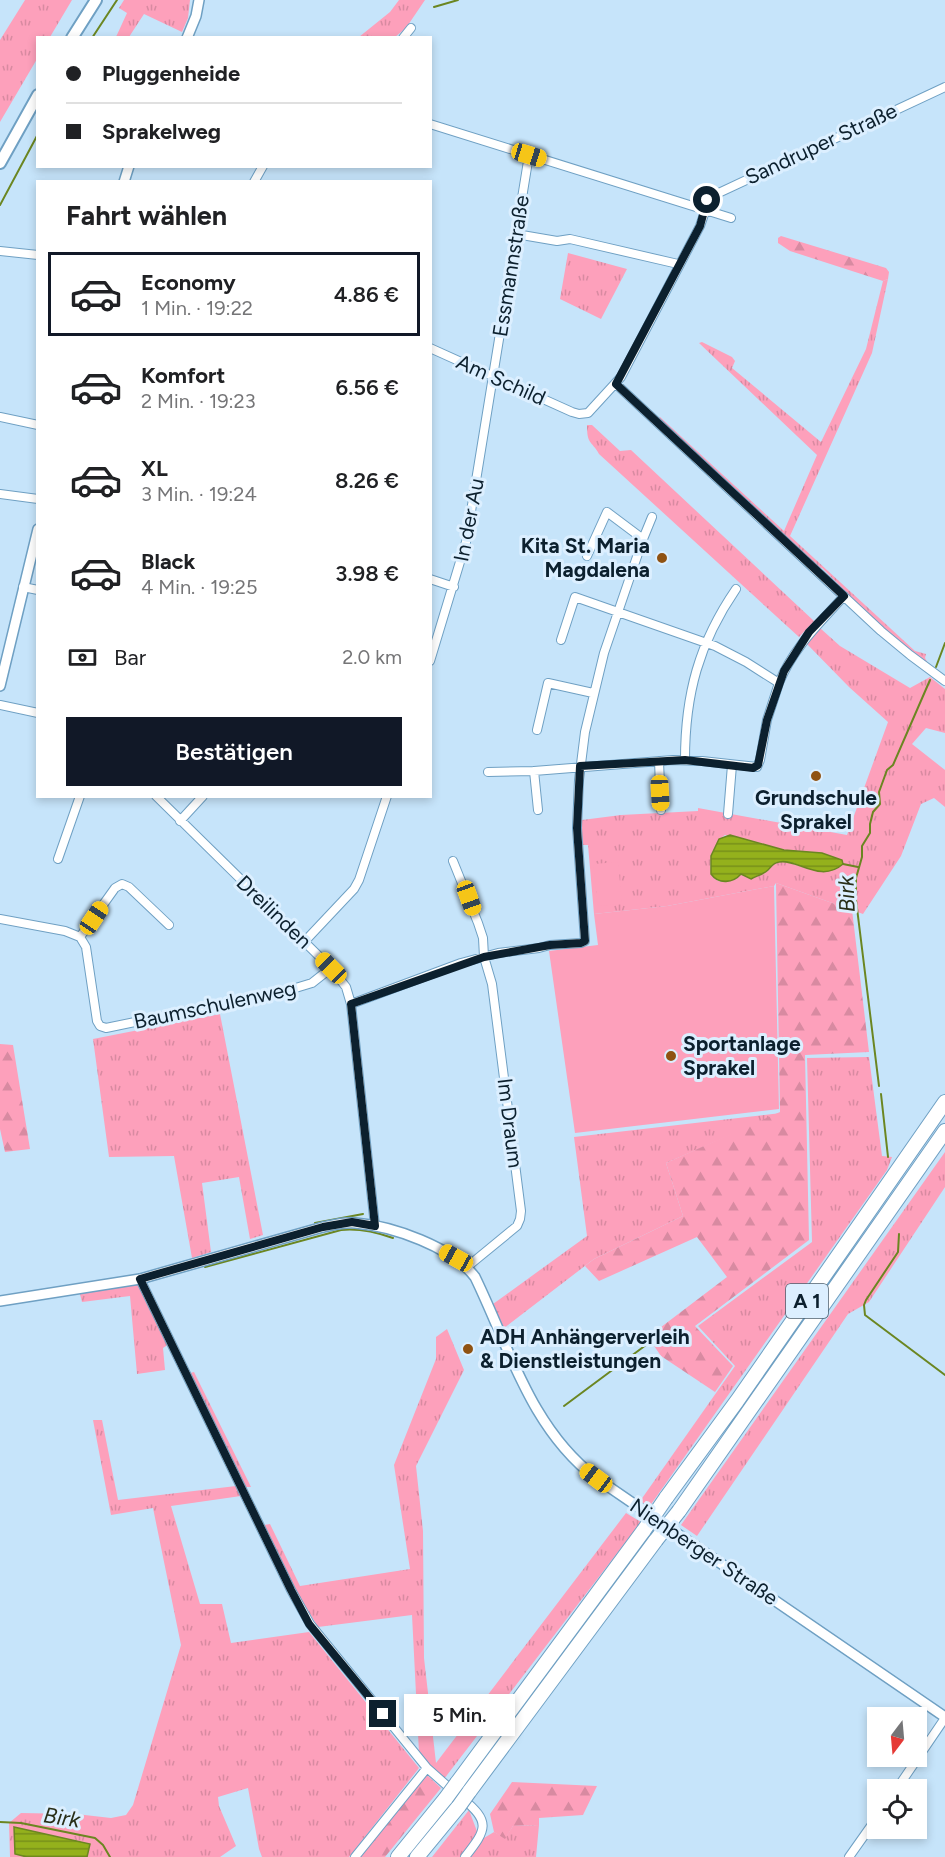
<!DOCTYPE html>
<html lang="de">
<meta charset="utf-8">
<style>
body{margin:0;font-family:Figtree,sans-serif;background:#f6f6f6;color:#202124;height:100vh;display:flex;flex-direction:column;font-size:22px;white-space:nowrap}
*{box-sizing:border-box;margin:0}
p{font-size:20px;color:#757577}
.icon{flex:none;width:33px;height:33px;fill:none;stroke:currentColor;stroke-width:2;stroke-linecap:round;stroke-linejoin:round}
.map{position:relative;flex:1;overflow:hidden}
.details{position:absolute;left:36px;top:180px;width:396px;height:618px;display:flex;flex-direction:column;background:#fff;border-radius:0px;box-shadow:0 3px 9px #0003}
.details>*{flex:none}
.top-card{position:absolute;left:36px;top:36px;width:396px;height:132px;border-radius:0px;box-shadow:0 3px 9px #0003;display:grid;align-content:center;height:132px;padding:0 30px;background:#fff}
.needle{width:39px;rotate:196deg}
.buttons{position:absolute;left:867px;top:1707px;display:grid;gap:12px}
.buttons a{display:grid;place-items:center;width:60px;height:60px;border-radius:0px;background:#fff;box-shadow:0 3px 9px #0003;font-size:30px}
.end{position:absolute;width:27px;height:27px;margin:-14px;border:8px solid #0c202e;background:#fff;box-shadow:0 0 0 3px #fff}
.from{border-radius:50%}
.bubble{position:absolute;height:42px;border-radius:0px;background:#fff;box-shadow:0 3px 9px #0003;font-size:20px;font-weight:600;line-height:42px;text-align:center}
.car{position:absolute;width:18px;height:36px;margin:-18px -9px;border-radius:8px;box-shadow:0 0 4px 2px #0007;background:linear-gradient(#f5c518 24%,#345 0 40%,#f5c518 0 76%,#345 0 86%,#f5c518 0)}
.top-card b{display:flex;align-items:center;gap:21px;height:57px;font-size:22px}
.top-card b+b{border-top:2px solid #e0e0e0}
.top-card i{width:15px;height:15px;background:#202124}
ul{padding:0;list-style:none}
li{display:flex;align-items:center;gap:18px;height:84px;margin:0 12px 9px;padding:0 18px;border:3px solid transparent;border-radius:0px}
li div{flex:1}
li b{display:block;font-size:22px}
li em{font-style:normal;font-weight:600}
li.active{border-color:#111827}
li>.icon{width:54px;height:54px;stroke-width:1.5}
h2{padding:0 30px;font-size:27px;line-height:72px}
.pay{display:flex;align-items:center;gap:15px;height:66px;padding:0 30px;font-size:22px}
.pay p{margin-inline-start:auto}
.cta{display:flex;gap:12px;margin-top:auto;padding:12px 30px}
.cta a{flex:1;height:69px;border-radius:0px;background:#111827;color:#fff;font-size:24px;font-weight:600;line-height:69px;text-align:center}
.map>svg:first-child{display:block}
.grass{fill:url(#grass-tufts);fill-rule:evenodd}
.forest{fill:url(#forest-firs)}
.pitch{fill:#fda0bb}
.water{fill:url(#water-rules);stroke:#6b8621;stroke-width:1.5}
.lines{fill:none;stroke-linecap:round;stroke-linejoin:round}
.stream{stroke:#6b8621;stroke-width:2}
.minor-casing{stroke:#6fa0c3;stroke-width:10}
.tertiary-casing{stroke:#6fa0c3;stroke-width:12}
.secondary-casing{stroke:#6fa0c3;stroke-width:14}
.motorway-casing{stroke:#6fa0c3;stroke-width:16}
.minor{stroke:#fff;stroke-width:8}
.tertiary{stroke:#fff;stroke-width:9}
.secondary{stroke:#fff;stroke-width:10}
.motorway{stroke:#fff;stroke-width:14}
.motorway-bridge-casing{stroke:#6fa0c3;stroke-width:16;stroke-linecap:butt}
.motorway-bridge{stroke:#fff;stroke-width:14}
.route{stroke:#0c202e;stroke-width:8}
.poi-dot{fill:#8f5212;stroke:#dcefff;stroke-width:2}
.labels{text-anchor:middle;stroke-width:6;stroke-linejoin:round;paint-order:stroke}
.shield{fill:#dcefff;stroke:#4a5e6d;stroke-width:1.5}
.shield-label{font-size:20px;font-weight:bold;fill:#0c202e}
.street-label{font-size:21px;fill:#0c202e;stroke:#dcefff}
.poi-label{font-size:21px;font-weight:bold;fill:#0c202e;stroke:#dcefff;text-anchor:start}
.water-label{font-size:22px;font-style:italic;fill:#282e18;stroke:#dcefff}
</style>
<div class="map">
<svg width="945" height="1857" viewBox="0 0 945 1857">
<defs>
<pattern id="grass-tufts" width="24" height="20" patternUnits="userSpaceOnUse" patternTransform="scale(1.5)"><rect width="24" height="20" fill="#fda0bb"/><path d="M3 7l-1-3M5 7V3M7 7l1-3M15 17l-1-3M17 17v-4M19 17l1-3" fill="none" stroke="#d88aa1"/></pattern>
<pattern id="forest-firs" width="22" height="20" patternUnits="userSpaceOnUse" patternTransform="scale(1.5)"><rect width="22" height="20" fill="#fda0bb"/><path d="M5 1l3.5 6h-7zM16 11l3.5 6h-7z" fill="#d88aa1"/></pattern>
<pattern id="water-rules" width="6" height="5" patternUnits="userSpaceOnUse" patternTransform="scale(1.5)"><rect width="6" height="5" fill="#94b11c"/><path d="M0 2.5h6" fill="none" stroke="#779019"/></pattern>
</defs>
<rect width="100%" height="100%" fill="#c6e4fa"/>
<path class="grass" d="M 25,0 L 72,0 L 50,37 L 38,38 L 37,59 L 0,122 L 0,40 Z
M 124,0 L 190,0 L 188,18 L 182,32 L 144,14 L 129,37 L 116,37 L 127,13 L 119,8 Z
M 399,0 L 425,0 L 406,28 L 395,37 L 359,37 L 390,12 Z
M 568,253 L 627,269 L 601,319 L 560,299 Z
M 888,279 L 872,353 L 790,536 L 915,651 L 926,654 L 925,658 L 930,667 L 854,604 L 852,598 L 822,568 L 817,567 L 658,419 L 660,417 L 784,531 L 817,455 L 699,343 L 702,342 L 732,357 L 735,361 L 732,368 L 821,442 L 866,349 L 883,281 Z
M 587,425 L 592,425 L 620,451 L 631,450 L 814,621 L 799,637 L 599,454 C 591,440 587,445 587,425 Z
M 820,628 L 840,646 L 910,688 L 930,677 L 945,689 L 945,733 L 926,728 L 912,744 L 945,770 L 945,807 L 934,798 L 921,804 L 901,856 L 863,914 L 776,883 L 774,886 L 667,906 L 594,914 L 588,845 L 582,845 L 582,820 L 621,815 L 698,811 L 698,808 L 847,835 L 888,722 L 849,687 L 806,643 ZM 725,835 L 788,851 L 822,853 L 842,860 L 814,870 L 782,861 L 773,864 L 768,871 L 744,875 L 741,874 C 738,878 734,880 729,881 C 701,888 709,844 725,835 Z
M 220,1014 L 263,1235 L 250,1239 L 239,1177 L 202,1183 L 211,1252 L 192,1258 L 174,1156 L 109,1157 L 93,1039 Z
M 869,1057 L 882,1156 L 892,1157 L 887,1170 L 647,1510 L 638,1504 L 735,1366 L 698,1326 L 812,1242 L 807,1058 Z
M 781,1113 L 666,1163 L 683,1216 L 594,1259 L 504,1328 L 493,1304 L 587,1236 L 574,1137 Z
M 945,1152 L 945,1187 L 869,1302 L 848,1314 L 697,1536 L 681,1525 Z
M 138,1284 L 169,1344 L 163,1348 L 165,1370 L 137,1374 L 130,1296 L 82,1302 L 80,1294 Z
M 447,1329 L 464,1370 L 416,1466 L 423,1531 L 424,1658 L 436,1763 L 626,1513 L 641,1522 L 444,1779 L 429,1765 L 419,1753 L 412,1615 L 318,1627 L 295,1589 L 264,1525 L 270,1524 L 300,1586 L 410,1569 L 394,1465 L 436,1359 L 436,1337 Z
M 194,1372 L 251,1487 L 246,1487 L 190,1373 Z
M 93,1420 L 102,1420 L 118,1500 L 236,1486 L 241,1496 L 171,1506 L 200,1604 L 222,1604 L 231,1643 L 309,1632 L 419,1768 L 349,1857 L 262,1857 L 259,1849 L 248,1788 L 218,1797 L 219,1806 L 236,1846 L 220,1857 L 10,1857 L 9,1823 L 21,1813 L 76,1814 L 111,1818 L 126,1815 L 133,1805 L 181,1645 L 153,1508 L 111,1515 Z
M 469,1810 L 478,1834 L 460,1857 L 432,1857 Z
M 539,1825 L 536,1857 L 469,1857 L 484,1838 L 494,1832 L 505,1838 L 513,1826 Z"/>
<path class="forest" d="M 781,236 L 886,268 L 889,272 L 888,279 L 883,281 L 790,251 L 778,243 L 778,238 Z
M 776,883 L 852,910 L 869,1052 L 805,1055 L 809,1240 L 695,1326 L 733,1366 L 715,1392 L 661,1356 L 648,1337 L 727,1277 L 697,1237 L 599,1281 L 585,1266 L 594,1259 L 683,1216 L 666,1163 L 780,1112 Z
M 0,1044 L 13,1045 L 30,1149 L 5,1152 L 0,1129 Z
M 427,1775 L 441,1788 L 385,1857 L 360,1857 Z
M 512,1782 L 597,1786 L 583,1815 L 539,1818 L 539,1825 L 513,1826 L 505,1839 L 494,1832 L 490,1814 Z"/>
<path class="pitch" d="M 618,862 L 622,904 L 598,906 L 593,864 Z
M 774,886 L 779,1109 L 575,1133 L 549,951 L 598,945 L 594,914 L 667,906 Z"/>
<path class="water" d="M 730,835 L 784,850 L 822,853 L 842,860 L 843,864 C 820,884 797,858 779,862 C 773,863 772,866 768,870 C 764,874 756,876 751,879 L 741,874 C 733,883 719,885 711,874 L 711,856 L 719,839 Z
M 14,1827 L 90,1844 L 87,1857 L 27,1857 L 15,1854 Z"/>
<g class="lines">
<path class="stream" d="M 434,7 L 458,0
M 92,38 L 117,0
M 0,205 L 38,134
M 936,667 L 945,643
M 843,864 L 858,867
M 879,1086 L 856,900 L 856,878 L 862,857 L 862,846 L 870,833 L 870,824 L 873,812 L 880,804 L 879,792 L 887,770 L 893,765 L 930,680
M 881,1094 L 888,1157
M 315,1223 L 363,1214
M 899,1234 L 898,1252 L 866,1300 L 864,1305 L 865,1315 L 945,1375
M 205,1267 L 341,1230 C 359,1228 376,1232 393,1238
M 564,1406 L 650,1342
M 0,1822 L 21,1823 L 95,1838 L 103,1845 L 110,1857"/>
<defs>
<path id="minor" d="M 403,38 L 411,28
M 430,124 L 731,218
M 254,182 L 263,166
M 516,234 L 557,241 L 570,239 L 678,264
M 0,251 L 38,255
M 430,348 L 572,412 L 579,414 L 588,413 L 621,377 L 700,226 L 710,197 L 945,87
M 616,384 L 881,631 L 910,655 L 945,681
M 0,417 L 38,425
M 0,494 L 38,499
M 587,556 L 607,512 L 643,539
M 430,579 L 454,587
M 23,587 L 38,590
M 561,640 L 575,597 L 715,646 L 746,662 L 779,683 C 793,648 819,624 844,596
M 430,661 L 466,542 L 529,155
M 0,705 L 38,713
M 537,730 L 548,683 L 593,693
M 685,760 C 685,694 699,643 736,589
M 659,761 L 661,810
M 534,771 L 538,810
M 488,772 L 534,771 L 673,760 L 702,761 L 757,767 L 760,760 L 767,720 L 779,683
M 156,796 L 331,968 L 346,987 L 351,1004 L 375,1226
M 728,814 L 732,765
M 180,821 L 203,796
M 58,859 L 80,796
M 453,861 L 478,923 L 483,938 L 484,957 L 492,984 L 521,1211 L 520,1219 L 517,1226 L 467,1267
M 0,919 L 65,931 L 80,937 L 86,947 L 97,1021 L 100,1026 L 106,1028 L 289,990 L 312,983 L 331,968
M 80,937 L 115,888 L 122,884 L 129,887 L 169,925
M 305,941 L 354,889 L 359,880 L 387,796
M 351,1004 L 461,963 L 498,953 L 539,948 L 550,945 L 581,943 L 585,941 L 577,828 L 579,780 L 585,732 L 604,653 L 643,539 L 652,517
M 140,1279 L 291,1590 L 310,1624 L 427,1768 L 453,1791
M 896,1790 L 945,1718
M 462,1798 C 491,1822 487,1829 465,1857
M 355,1857 L 427,1768
M 849,1857 L 878,1816"/>
<path id="tertiary" d="M 187,38 L 196,16 L 199,0
M 124,182 L 129,166
M 0,686 L 38,529
M 0,1301 L 140,1279 L 323,1227 C 333,1225 345,1222 355,1223 C 393,1226 452,1247 475,1277 C 509,1347 531,1429 596,1478 L 945,1717"/>
<path id="secondary" d="M 72,38 L 96,0
M 0,163 L 38,95"/>
<path id="motorway" d="M 666,1498 L 737,1401 L 945,1102
M 679,1511 L 945,1131
M 457,1783 L 644,1530
M 469,1792 L 656,1540
M 398,1857 L 446,1798
M 417,1857 L 459,1806"/>
</defs>
<use href="#minor" class="minor-casing"/>
<use href="#tertiary" class="tertiary-casing"/>
<use href="#secondary" class="secondary-casing"/>
<use href="#motorway" class="motorway-casing"/>
<use href="#minor" class="minor"/>
<use href="#tertiary" class="tertiary"/>
<use href="#secondary" class="secondary"/>
<use href="#motorway" class="motorway"/>
<defs>
<path id="motorway-bridge" d="M 644,1530 L 666,1498
M 656,1540 L 679,1511
M 446,1798 L 457,1783
M 459,1806 L 469,1792"/>
</defs>
<use href="#motorway-bridge" class="motorway-bridge-casing"/>
<use href="#motorway-bridge" class="motorway-bridge"/>
</g>
<g class="lines">
<path class="route" d="M 383,1714 L 309,1624 L 291,1590 L 140,1279 L 323,1227 L 352,1222 L 375,1226 L 351,1004 L 484,957 L 550,945 L 581,943 L 585,941 L 577,828 L 580,766 L 685,760 L 753,768 L 758,765 L 767,720 L 784,671 L 809,632 L 844,596 L 616,384 L 700,226 L 707,200"/>
</g>
<g class="poi-dot">
<circle cx="662" cy="558" r="6"/>
<circle cx="816" cy="776" r="6"/>
<circle cx="671" cy="1056" r="6"/>
<circle cx="468" cy="1349" r="6"/>
</g>
<g class="labels">
<rect class="shield" x="786" y="1284" width="42" height="34" rx="4.5"/>
<g class="shield-label">
<text x="807" y="1308">A 1</text>
</g>
<g class="street-label">
<text transform="translate(821 144) rotate(-25)" y="7">Sandruper Straße</text>
<text transform="translate(511 266) rotate(-81)" y="7">Essmannstraße</text>
<text transform="translate(501 380) rotate(24)" y="7">Am Schild</text>
<text transform="translate(469 520) rotate(-79)" y="7">In der Au</text>
<text transform="translate(274 912) rotate(44)" y="7">Dreilinden</text>
<text transform="translate(215 1005) rotate(-12)" y="7">Baumschulenweg</text>
<text transform="translate(510 1123) rotate(83)" y="7">Im Draum</text>
<text transform="translate(704 1552) rotate(34)" y="7">Nienberger Straße</text>
</g>
<g class="poi-label">
<text x="650" y="553" text-anchor="end">Kita St. Maria<tspan x="650" dy="24">Magdalena</tspan></text>
<text x="816" y="805" text-anchor="middle">Grundschule<tspan x="816" dy="24">Sprakel</tspan></text>
<text x="683" y="1051">Sportanlage<tspan x="683" dy="24">Sprakel</tspan></text>
<text x="480" y="1344">ADH Anhängerverleih<tspan x="480" dy="24">&amp; Dienstleistungen</tspan></text>
</g>
<g class="water-label">
<text transform="translate(846 894) rotate(-92)" y="8">Birk</text>
<text transform="translate(62 1817) rotate(9)" y="8">Birk</text>
</g>
</g>
</svg>
<div class="buttons">
<a><svg class="needle" viewBox="-14 -14 28 28"><path d="M0-13l5 13h-10z" fill="#e53935"/><path d="M0 13l5-13h-10z" fill="#757577"/></svg></a>
<a><svg class="icon" aria-label="locate" viewBox="0 0 24 24"><circle cx="12" cy="12" r="6"/><path d="M12 2v4M12 18v4M2 12h4M18 12h4"/></svg></a>
</div>
<i class="end from" style="left:707px;top:200px"></i>
<i class="end" style="left:383px;top:1714px"></i>
<div class="bubble" style="left:404px;top:1694px;width:111px">5 Min.</div>
<i class="car" style="left:529px;top:155px;rotate:107deg"></i>
<i class="car" style="left:660px;top:793px;rotate:177deg"></i>
<i class="car" style="left:469px;top:898px;rotate:160deg"></i>
<i class="car" style="left:94px;top:918px;rotate:34deg"></i>
<i class="car" style="left:331px;top:968px;rotate:315deg"></i>
<i class="car" style="left:456px;top:1258px;rotate:299deg"></i>
<i class="car" style="left:596px;top:1478px;rotate:307deg"></i>
<div class="top-card">
<b><i class="from"></i>Pluggenheide</b>
<b><i></i>Sprakelweg</b>
</div>
<section class="details">
<h2>Fahrt wählen</h2>
<ul>
<li class="active"><svg class="icon" aria-label="car" viewBox="0 0 24 24"><path d="M5 17H2v-5l4-1 3-4h7l3 4 3 1v5h-3M9 17h6M6 11h13"/><circle cx="7" cy="17" r="2"/><circle cx="17" cy="17" r="2"/></svg><div><b>Economy</b><p>1 Min. · 19:22</p></div><em>4.86 €</em></li>
<li><svg class="icon" aria-label="car" viewBox="0 0 24 24"><path d="M5 17H2v-5l4-1 3-4h7l3 4 3 1v5h-3M9 17h6M6 11h13"/><circle cx="7" cy="17" r="2"/><circle cx="17" cy="17" r="2"/></svg><div><b>Komfort</b><p>2 Min. · 19:23</p></div><em>6.56 €</em></li>
<li><svg class="icon" aria-label="car" viewBox="0 0 24 24"><path d="M5 17H2v-5l4-1 3-4h7l3 4 3 1v5h-3M9 17h6M6 11h13"/><circle cx="7" cy="17" r="2"/><circle cx="17" cy="17" r="2"/></svg><div><b>XL</b><p>3 Min. · 19:24</p></div><em>8.26 €</em></li>
<li><svg class="icon" aria-label="car" viewBox="0 0 24 24"><path d="M5 17H2v-5l4-1 3-4h7l3 4 3 1v5h-3M9 17h6M6 11h13"/><circle cx="7" cy="17" r="2"/><circle cx="17" cy="17" r="2"/></svg><div><b>Black</b><p>4 Min. · 19:25</p></div><em>3.98 €</em></li>
</ul>
<div class="pay"><svg class="icon" aria-label="cash" viewBox="0 0 24 24"><path d="M3 7h18v10H3z"/><circle cx="12" cy="12" r="2"/></svg>Bar<p>2.0 km</p></div>
<div class="cta"><a>Bestätigen</a></div>
</section>
</div>
